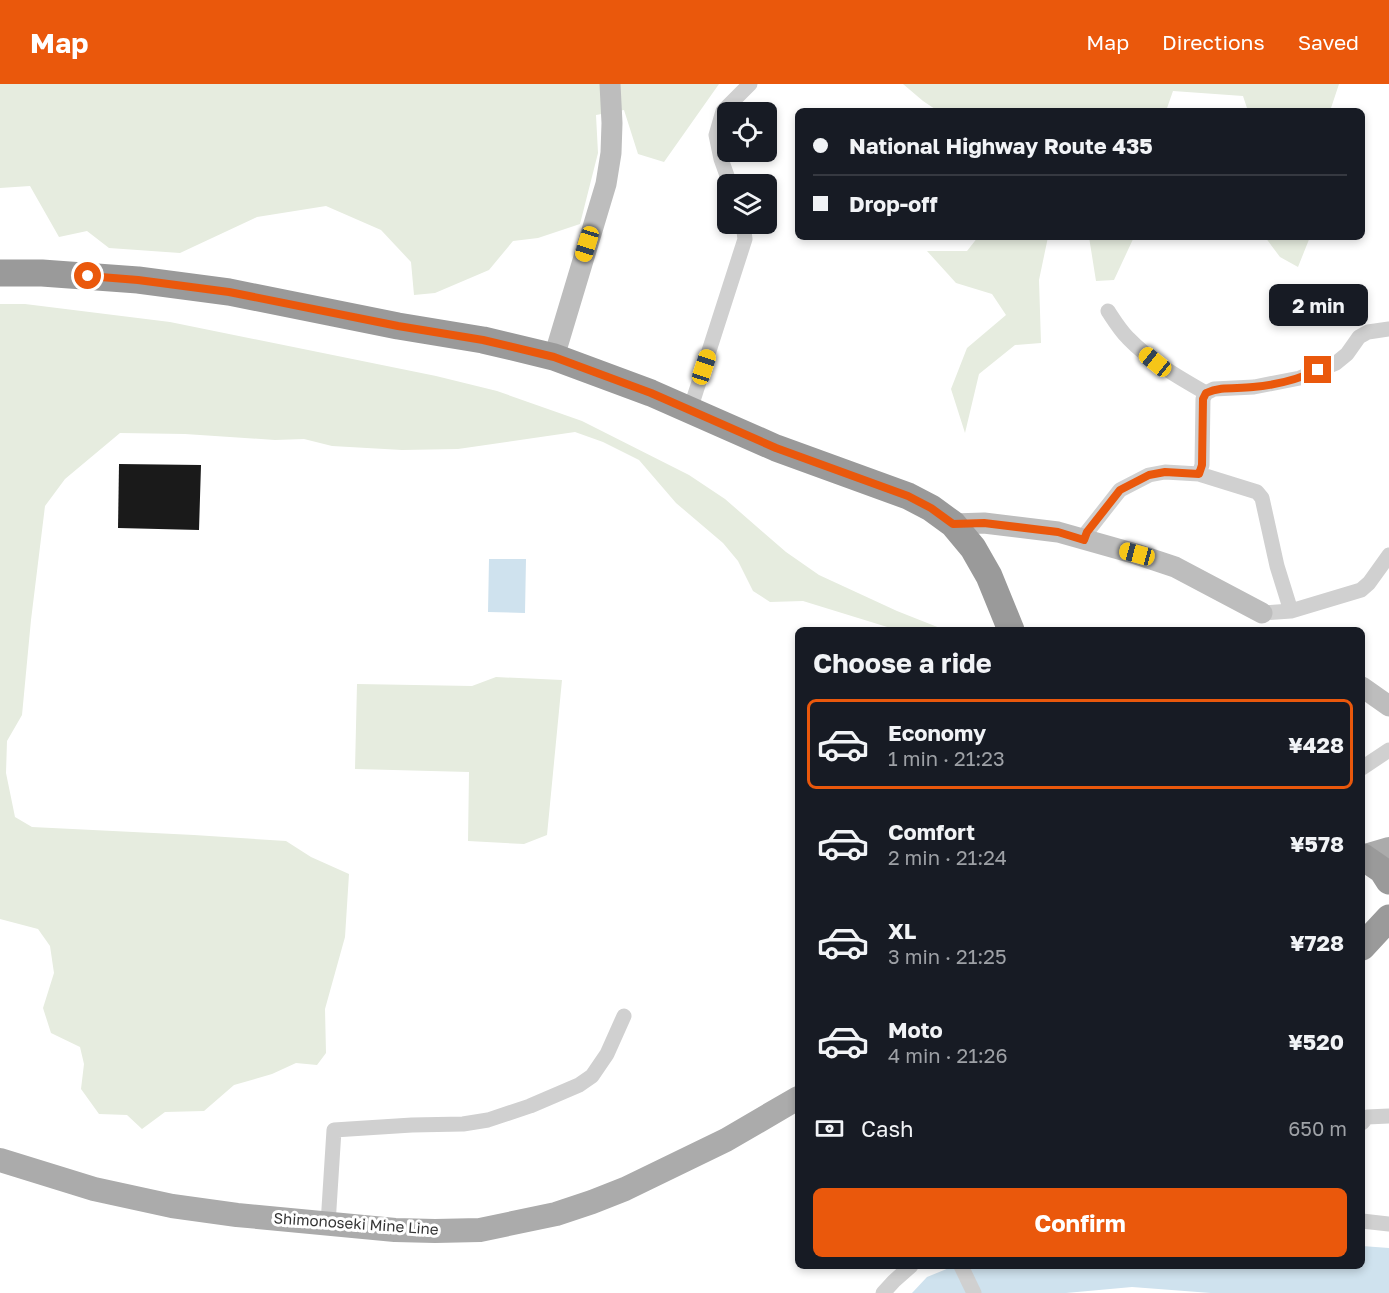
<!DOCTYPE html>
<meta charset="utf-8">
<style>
body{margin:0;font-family:"Golos Text",sans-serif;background:#242831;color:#f1f3f6;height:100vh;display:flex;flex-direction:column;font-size:22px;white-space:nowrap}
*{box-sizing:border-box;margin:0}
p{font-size:20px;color:#9ea1a6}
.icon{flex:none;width:33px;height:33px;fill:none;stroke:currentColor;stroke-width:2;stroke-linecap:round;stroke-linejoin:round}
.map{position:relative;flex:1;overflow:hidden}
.details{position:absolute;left:795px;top:543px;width:570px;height:642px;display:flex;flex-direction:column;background:#171b24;border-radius:9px;box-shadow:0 3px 9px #0003}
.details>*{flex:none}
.guide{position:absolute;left:795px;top:24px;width:570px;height:132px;border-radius:9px;box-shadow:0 3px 9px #0003;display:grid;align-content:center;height:132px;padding:0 18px;background:#171b24}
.fabs{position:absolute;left:717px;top:18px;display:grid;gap:12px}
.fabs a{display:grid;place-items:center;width:60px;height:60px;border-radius:9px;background:#171b24;box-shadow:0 3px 9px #0003;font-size:30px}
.end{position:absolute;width:27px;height:27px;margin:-14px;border:8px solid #ea580c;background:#fff;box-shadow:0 0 0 3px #fff}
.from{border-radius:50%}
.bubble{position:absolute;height:42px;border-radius:9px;background:#171b24;box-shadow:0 3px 9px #0003;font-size:20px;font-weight:700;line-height:42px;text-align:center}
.car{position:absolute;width:18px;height:36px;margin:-18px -9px;border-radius:8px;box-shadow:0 0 4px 2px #0007;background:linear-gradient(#f5c518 24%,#345 0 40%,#f5c518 0 76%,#345 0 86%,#f5c518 0)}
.guide b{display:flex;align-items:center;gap:21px;height:57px;font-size:22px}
.guide b+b{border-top:2px solid #363941}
.guide i{width:15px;height:15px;background:#f1f3f6}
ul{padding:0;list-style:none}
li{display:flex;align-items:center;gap:18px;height:90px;margin:0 12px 9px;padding:0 6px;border:3px solid transparent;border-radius:9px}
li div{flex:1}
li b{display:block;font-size:22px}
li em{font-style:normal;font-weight:700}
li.current{border-color:#ea580c}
li>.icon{width:54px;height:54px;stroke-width:1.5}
h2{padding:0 18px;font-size:27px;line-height:72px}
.pay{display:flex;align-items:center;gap:15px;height:66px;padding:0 18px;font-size:22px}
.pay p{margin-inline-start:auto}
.button{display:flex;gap:12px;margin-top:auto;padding:12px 18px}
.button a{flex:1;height:69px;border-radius:9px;background:#ea580c;color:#fff;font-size:24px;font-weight:700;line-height:69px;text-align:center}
header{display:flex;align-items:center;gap:36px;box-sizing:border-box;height:84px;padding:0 30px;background:#ea580c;color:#fff}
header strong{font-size:28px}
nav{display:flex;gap:33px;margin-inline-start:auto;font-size:21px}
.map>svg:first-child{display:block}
.green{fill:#e6ecdf}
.water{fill:#cfe2ee}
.building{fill:#1a1a1a}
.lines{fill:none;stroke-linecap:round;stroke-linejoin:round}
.street{stroke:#d0d0d0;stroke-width:15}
.secondary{stroke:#bdbdbd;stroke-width:21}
.primary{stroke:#ababab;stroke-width:24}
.highway{stroke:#9a9a9a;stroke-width:27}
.route{stroke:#ea580c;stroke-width:8}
.labels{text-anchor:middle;stroke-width:6;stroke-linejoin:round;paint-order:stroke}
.street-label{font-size:15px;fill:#333;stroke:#fff}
</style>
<header>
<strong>Map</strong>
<nav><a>Map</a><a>Directions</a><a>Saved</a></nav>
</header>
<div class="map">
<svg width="1389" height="1209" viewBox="0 0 1389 1209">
<rect width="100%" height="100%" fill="#fff"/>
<path class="green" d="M 0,0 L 719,0 L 664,78 L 638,70 L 624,26 L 596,31 L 598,69 L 580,140 L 538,154 L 513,157 L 489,186 L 435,209 L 414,211 L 411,178 L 381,146 L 326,122 L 257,133 L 180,169 L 109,164 L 87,147 L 59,153 L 30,102 L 0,104 Z
M 903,0 L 1339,0 L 1330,27 L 1248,27 L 1243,12 L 1173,7 L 1166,27 L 938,27 L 923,17 Z
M 978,153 L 1048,153 L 1039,196 L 1041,259 L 1015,261 L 979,290 L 965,349 L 951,305 L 967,264 L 1006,231 L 992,210 L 956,199 L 927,167 L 967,167 Z
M 1089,153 L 1134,153 L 1114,196 L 1096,197 Z
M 1265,153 L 1310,153 L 1298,183 L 1280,173 Z
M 0,220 L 25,220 L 170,238 L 436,292 L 497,307 L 582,337 L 689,391 L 725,415 L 786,468 L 819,491 L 897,527 L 945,546 L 897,546 L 803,517 L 770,518 L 753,507 L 738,477 L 723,459 L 676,419 L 639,376 L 603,358 L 575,348 L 458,365 L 402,366 L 332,362 L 304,355 L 275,356 L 185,350 L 120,349 L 65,395 L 45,422 L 31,536 L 22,631 L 7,657 L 6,689 L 15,733 L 32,743 L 194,751 L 286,757 L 311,773 L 349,790 L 345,853 L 325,925 L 326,969 L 317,981 L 296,979 L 272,990 L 234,1001 L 204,1027 L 165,1028 L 142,1045 L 127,1031 L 99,1030 L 81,1005 L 84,980 L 80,963 L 51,949 L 43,924 L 54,889 L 50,862 L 38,845 L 0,835 Z
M 496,593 L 562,596 L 547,751 L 524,760 L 468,757 L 469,688 L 355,685 L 357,600 L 472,602 Z"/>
<path class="water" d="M 489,475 L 526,475 L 525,529 L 488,528 Z
M 1362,1162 L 1389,1164 L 1389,1209 L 1211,1209 L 1132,1203 L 1066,1209 L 912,1209 L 927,1193 L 954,1182 L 1362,1182 Z"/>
<path class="building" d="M 119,380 L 201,381 L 199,446 L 118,444 Z"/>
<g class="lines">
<path class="street" d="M 730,100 L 721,75 L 716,51 L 723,27 L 750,0
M 1108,227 C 1114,236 1120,246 1128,254 C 1150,277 1178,293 1206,309
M 690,326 L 745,155 L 743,140
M 1199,390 L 1257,408 L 1262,414 L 1277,482 L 1291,527
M 1084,456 L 1087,448 L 1120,406 L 1149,391 L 1165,388 L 1199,390 L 1202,381 L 1203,315 L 1206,309 L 1214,305 L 1254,303 L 1300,294 L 1336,279 L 1347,270 L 1359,253 L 1368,248 L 1389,245
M 1262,529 L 1291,527 L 1361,506 L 1369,499 L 1389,471
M 1362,684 L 1389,666
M 1362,1039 L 1367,1033 L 1389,1032
M 1362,1137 L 1389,1140
M 328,1140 L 334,1046 L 412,1041 L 463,1040 L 488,1036 L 530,1022 L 579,1001 L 592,992 L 607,970 L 624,932
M 961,1182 L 974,1209
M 883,1209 L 894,1197 L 911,1182"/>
<path class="secondary" d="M 554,273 L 606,100 L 611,69 L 612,39 L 610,0
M 953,440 L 984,439 L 1058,448 L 1136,470 L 1175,483 L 1262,529
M 1362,603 L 1389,622"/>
<path class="primary" d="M 1362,773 L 1389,765
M 0,1076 L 94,1105 L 172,1122 L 237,1131 L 395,1146 L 435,1147 L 480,1146 L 556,1130 L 592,1118 L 625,1105 L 726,1056 L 798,1014"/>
<path class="highway" d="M 0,189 L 42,189 L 138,196 L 229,208 L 398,242 L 483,256 L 554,273 L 651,309 L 776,364 L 908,412 L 931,424 L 953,440 L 973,464 L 989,492 L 1011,546
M 1363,773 L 1382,786 L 1389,797
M 1362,863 L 1389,834"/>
</g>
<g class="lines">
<path class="route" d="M 88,192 L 138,196 L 229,208 L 398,242 L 483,256 L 554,273 L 651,309 L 776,364 L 908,412 L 931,424 L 953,440 L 984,439 L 1058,448 L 1084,456 L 1087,448 L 1120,406 L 1149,391 L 1165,388 L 1199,390 L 1202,381 L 1203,315 L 1206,309 C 1221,302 1237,305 1253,303 C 1276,301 1297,296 1318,286"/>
</g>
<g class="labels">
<g class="street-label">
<text transform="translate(356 1140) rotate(4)" y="5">Shimonoseki Mine Line</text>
</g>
</g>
</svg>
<div class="fabs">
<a><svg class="icon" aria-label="locate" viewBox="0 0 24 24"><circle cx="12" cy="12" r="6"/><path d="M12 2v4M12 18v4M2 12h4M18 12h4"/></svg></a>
<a><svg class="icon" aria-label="layers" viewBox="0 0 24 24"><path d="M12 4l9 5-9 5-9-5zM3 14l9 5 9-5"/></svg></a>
</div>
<i class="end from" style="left:88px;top:192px"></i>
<i class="end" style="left:1318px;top:286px"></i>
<div class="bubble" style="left:1269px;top:200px;width:99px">2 min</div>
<i class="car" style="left:587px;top:160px;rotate:197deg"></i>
<i class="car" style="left:1155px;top:278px;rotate:309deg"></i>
<i class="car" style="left:704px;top:283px;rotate:18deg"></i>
<i class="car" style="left:1137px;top:470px;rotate:285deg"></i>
<div class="guide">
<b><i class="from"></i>National Highway Route 435</b>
<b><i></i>Drop-off</b>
</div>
<section class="details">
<h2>Choose a ride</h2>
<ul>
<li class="current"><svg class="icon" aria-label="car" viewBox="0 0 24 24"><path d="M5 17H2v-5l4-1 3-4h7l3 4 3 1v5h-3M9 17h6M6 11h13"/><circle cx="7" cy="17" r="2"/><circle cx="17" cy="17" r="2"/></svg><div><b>Economy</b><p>1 min · 21:23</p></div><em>¥428</em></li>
<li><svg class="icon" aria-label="car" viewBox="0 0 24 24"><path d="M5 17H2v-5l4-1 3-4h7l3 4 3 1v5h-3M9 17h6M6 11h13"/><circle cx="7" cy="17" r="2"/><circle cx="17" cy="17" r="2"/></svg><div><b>Comfort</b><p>2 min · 21:24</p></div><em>¥578</em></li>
<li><svg class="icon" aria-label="car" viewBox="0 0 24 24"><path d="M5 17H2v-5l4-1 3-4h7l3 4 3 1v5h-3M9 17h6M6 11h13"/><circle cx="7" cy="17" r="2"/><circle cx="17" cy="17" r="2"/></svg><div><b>XL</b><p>3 min · 21:25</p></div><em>¥728</em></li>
<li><svg class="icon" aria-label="car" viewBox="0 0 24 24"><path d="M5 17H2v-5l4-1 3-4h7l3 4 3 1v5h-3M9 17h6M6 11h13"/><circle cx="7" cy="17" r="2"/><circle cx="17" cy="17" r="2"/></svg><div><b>Moto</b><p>4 min · 21:26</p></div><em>¥520</em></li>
</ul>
<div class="pay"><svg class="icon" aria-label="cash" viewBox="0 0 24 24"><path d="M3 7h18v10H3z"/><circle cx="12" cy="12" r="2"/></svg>Cash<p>650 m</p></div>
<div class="button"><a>Confirm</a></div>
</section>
</div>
